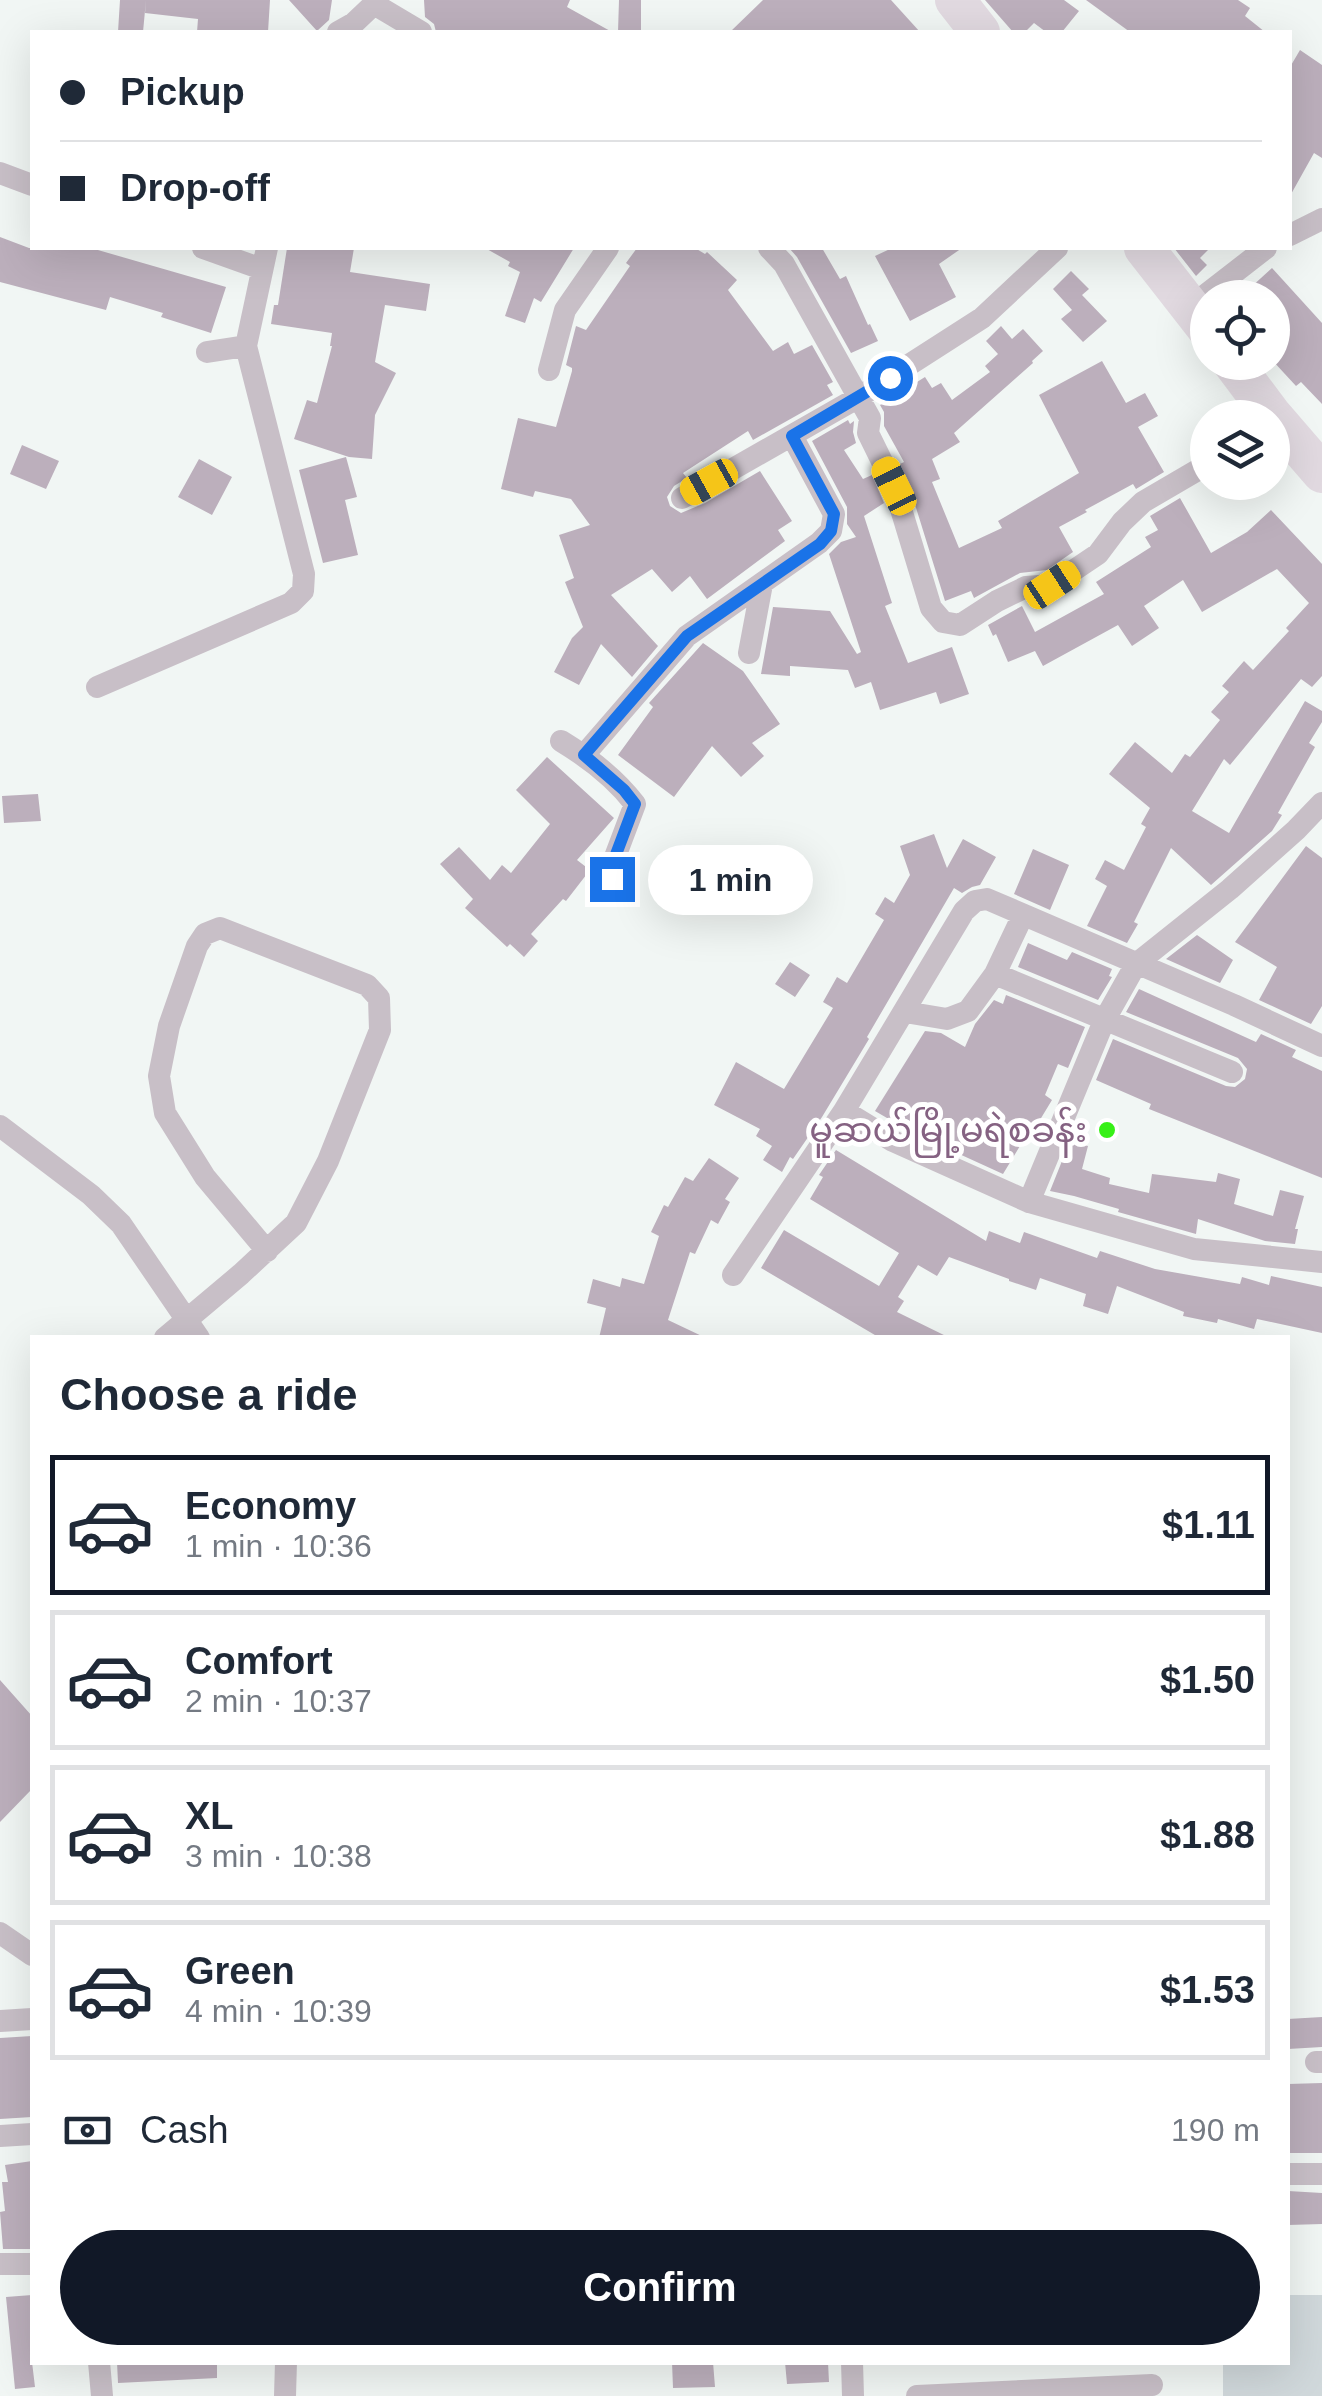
<!DOCTYPE html>
<meta charset="utf-8">
<style>
body{margin:0;font-family:Arial,"Noto Sans Myanmar",sans-serif;background:#f6f6f7;color:#1f2937;height:100vh;display:flex;flex-direction:column;font-size:38px;white-space:nowrap}
*{box-sizing:border-box;margin:0}
p{font-size:32px;color:#747a83}
.icon{flex:none;width:55px;height:55px;fill:none;stroke:currentColor;stroke-width:2;stroke-linecap:round;stroke-linejoin:round}
.map{position:relative;flex:1;overflow:hidden}
.drawer{position:absolute;left:30px;top:1335px;width:1260px;height:1030px;display:flex;flex-direction:column;background:#fff;border-radius:0px;box-shadow:0 10px 40px #0002}
.drawer>*{flex:none}
.banner{position:absolute;left:30px;top:30px;width:1262px;height:220px;border-radius:0px;box-shadow:0 10px 40px #0002;display:grid;align-content:center;height:220px;padding:0 30px;background:#fff}
.controls{position:absolute;left:1190px;top:280px;display:grid;gap:20px}
.controls a{display:grid;place-items:center;width:100px;height:100px;border-radius:50%;background:#fff;box-shadow:0 10px 40px #0002;font-size:50px}
.end{position:absolute;width:45px;height:45px;margin:-22px;border:12px solid #1a73e8;background:#fff;box-shadow:0 0 0 5px #fff}
.from{border-radius:50%}
.bubble{position:absolute;height:70px;border-radius:35px;background:#fff;box-shadow:0 10px 40px #0002;font-size:32px;font-weight:800;line-height:70px;text-align:center}
.car{position:absolute;width:30px;height:60px;margin:-30px -15px;border-radius:12px;box-shadow:0 0 8px 2px #0007;background:linear-gradient(#f5c518 24%,#345 0 40%,#f5c518 0 76%,#345 0 86%,#f5c518 0)}
.banner b{display:flex;align-items:center;gap:35px;height:95px;font-size:38px}
.banner b+b{border-top:2px solid #e0e1e3}
.banner i{width:25px;height:25px;background:#1f2937}
ul{padding:0;list-style:none}
li{display:flex;align-items:center;gap:30px;height:140px;margin:0 20px 15px;padding:0 10px;border:5px solid #e0e1e3;border-radius:0px}
li div{flex:1}
li b{display:block;font-size:38px}
li em{font-style:normal;font-weight:800}
li.selected{border-color:#111827}
li>.icon{width:90px;height:90px;stroke-width:1.5}
h2{padding:0 30px;font-size:45px;line-height:120px}
.pay{display:flex;align-items:center;gap:25px;height:110px;padding:0 30px;font-size:38px}
.pay p{margin-inline-start:auto}
.cta{display:flex;gap:20px;margin-top:auto;padding:20px 30px}
.cta a{flex:1;height:115px;border-radius:60px;background:#111827;color:#fff;font-size:40px;font-weight:800;line-height:115px;text-align:center}
.map>svg:first-child{display:block}
.green{fill:#d0d8db}
.building{fill:#bcafbc}
.lines{fill:none;stroke-linecap:round;stroke-linejoin:round}
.street{stroke:#c8bfc7;stroke-width:22}
.highway{stroke:#e1d9e0;stroke-width:40}
.route{stroke:#1a73e8;stroke-width:12}
.poi-dot{fill:#37f017;stroke:#fff;stroke-width:4}
.labels{text-anchor:middle;stroke-width:10;stroke-linejoin:round;paint-order:stroke}
.poi-label{font-size:35px;fill:#856282;stroke:#fff;text-anchor:end}
</style>
<div class="map">
<svg width="1322" height="2396" viewBox="0 0 1322 2396">
<rect width="100%" height="100%" fill="#f1f6f4"/>
<path class="green" d="M 1288,2295 L 1322,2295 L 1322,2396 L 1223,2396 L 1223,2363 L 1288,2362 Z"/>
<path class="building" d="M 120,0 L 146,0 L 143,32 L 118,32 Z
M 146,0 L 270,0 L 268,32 L 197,32 L 198,19 L 145,13 Z
M 289,0 L 332,0 L 329,20 L 317,31 Z
M 424,0 L 570,0 L 567,7 L 612,32 L 436,32 L 434,24 L 425,17 Z
M 619,0 L 641,0 L 641,32 L 618,32 Z
M 763,0 L 891,0 L 920,32 L 730,32 Z
M 985,0 L 1064,0 L 1079,11 L 1062,32 L 1046,32 L 1034,23 L 1025,32 L 1013,32 Z
M 1086,0 L 1238,0 L 1250,8 L 1245,16 L 1265,32 L 1130,32 Z
M 1300,50 L 1322,65 L 1322,158 L 1314,153 L 1290,196 L 1290,67 Z
M 0,237 L 29,248 L 91,248 L 226,287 L 211,333 L 161,317 L 163,313 L 110,297 L 106,310 L 0,282 Z
M 287,248 L 354,248 L 350,272 L 430,284 L 426,311 L 385,305 L 375,362 L 396,373 L 375,415 L 372,459 L 349,457 L 294,439 L 307,400 L 317,403 L 332,346 L 330,346 L 332,333 L 271,324 L 274,305 L 278,305 Z
M 485,248 L 574,248 L 541,302 L 534,298 L 525,323 L 505,316 L 520,272 L 508,266 L 510,262 Z
M 637,248 L 695,248 L 705,254 L 707,252 L 737,280 L 728,290 L 773,351 L 788,342 L 794,354 L 812,345 L 833,382 L 827,385 L 833,395 L 753,440 L 748,431 L 683,473 L 687,478 L 674,486 L 667,497 L 670,506 L 681,513 L 705,503 L 760,471 L 792,521 L 778,530 L 785,541 L 707,599 L 690,576 L 672,592 L 652,569 L 611,595 L 658,646 L 632,677 L 601,644 L 579,685 L 554,672 L 572,638 L 583,627 L 565,582 L 574,578 L 559,535 L 590,525 L 571,499 L 535,491 L 533,497 L 501,489 L 518,418 L 556,427 L 572,371 L 572,368 L 566,365 L 576,326 L 586,330 L 630,266 L 626,263 Z
M 789,248 L 822,248 L 840,279 L 846,276 L 868,325 L 870,324 L 878,341 L 851,353 L 797,257 Z
M 892,248 L 962,248 L 939,264 L 956,297 L 910,321 L 875,256 Z
M 1174,248 L 1210,248 L 1200,258 L 1207,265 L 1196,276 Z
M 1272,268 L 1322,323 L 1322,404 L 1301,382 L 1296,386 L 1272,360 L 1272,298 L 1239,298 Z
M 1071,271 L 1089,289 L 1082,295 L 1107,321 L 1083,342 L 1061,319 L 1072,310 L 1053,289 Z
M 1001,326 L 1012,339 L 1023,329 L 1043,351 L 1032,361 L 1033,363 L 954,433 L 960,442 L 932,459 L 940,479 L 932,482 L 959,548 L 1002,528 L 998,521 L 1079,473 L 1039,395 L 1102,361 L 1126,403 L 1145,393 L 1158,416 L 1138,427 L 1164,472 L 1136,489 L 1133,484 L 1085,510 L 1087,512 L 1059,527 L 1073,552 L 1047,570 L 1020,573 L 974,598 L 971,591 L 945,601 L 908,482 L 900,464 L 904,462 L 884,426 L 884,412 L 880,405 L 925,377 L 932,388 L 941,383 L 952,400 L 990,372 L 985,366 L 998,354 L 986,341 Z
M 848,420 L 850,424 L 854,421 L 853,432 L 856,443 L 844,450 L 863,479 L 872,475 L 884,503 L 864,516 L 892,603 L 885,606 L 908,663 L 952,647 L 969,694 L 940,704 L 936,692 L 880,710 L 871,682 L 855,688 L 848,670 L 790,666 L 790,676 L 761,674 L 773,607 L 830,611 L 857,654 L 861,652 L 829,554 L 841,542 L 856,537 L 847,524 L 847,507 L 812,441 Z
M 22,445 L 59,461 L 46,489 L 10,474 Z
M 346,457 L 357,497 L 345,500 L 358,555 L 323,563 L 299,470 Z
M 199,459 L 232,477 L 212,515 L 178,497 Z
M 1180,498 L 1211,553 L 1247,532 L 1271,510 L 1322,564 L 1322,676 L 1312,687 L 1301,679 L 1230,765 L 1224,759 L 1192,811 L 1229,833 L 1305,701 L 1322,711 L 1322,722 L 1309,743 L 1315,747 L 1278,813 L 1282,815 L 1272,831 L 1211,885 L 1171,848 L 1134,922 L 1138,924 L 1127,943 L 1087,926 L 1107,886 L 1095,879 L 1105,860 L 1124,870 L 1146,827 L 1141,824 L 1150,808 L 1109,774 L 1135,742 L 1172,773 L 1185,754 L 1190,757 L 1220,720 L 1211,712 L 1229,692 L 1222,686 L 1244,661 L 1253,670 L 1289,631 L 1286,628 L 1309,603 L 1277,569 L 1202,612 L 1183,580 L 1144,606 L 1159,628 L 1132,646 L 1118,625 L 1043,666 L 1035,651 L 1008,662 L 996,634 L 993,636 L 988,625 L 1022,606 L 1035,632 L 1104,594 L 1096,582 L 1151,547 L 1145,537 L 1158,530 L 1150,516 Z
M 703,643 L 743,671 L 780,724 L 752,743 L 764,756 L 741,777 L 712,746 L 674,797 L 618,755 L 653,707 L 649,703 Z
M 547,757 L 614,818 L 577,860 L 590,870 L 566,901 L 563,899 L 531,934 L 538,941 L 524,957 L 510,944 L 507,947 L 465,908 L 473,899 L 440,864 L 459,847 L 490,880 L 502,865 L 511,873 L 550,824 L 516,790 Z
M 38,794 L 41,821 L 4,823 L 2,796 Z
M 934,834 L 947,868 L 963,839 L 996,857 L 980,885 L 972,887 L 962,893 L 954,888 L 867,1037 L 869,1039 L 822,1117 L 793,1159 L 790,1157 L 782,1172 L 763,1160 L 772,1146 L 756,1136 L 760,1129 L 714,1105 L 736,1062 L 784,1089 L 833,1008 L 823,1002 L 837,977 L 847,983 L 884,920 L 875,914 L 885,897 L 894,903 L 910,875 L 900,846 Z
M 1306,846 L 1322,858 L 1322,1006 L 1311,1024 L 1259,1000 L 1277,967 L 1235,942 Z
M 1033,849 L 1069,865 L 1050,910 L 1014,894 Z
M 1197,935 L 1233,960 L 1220,983 L 1166,959 Z
M 1028,943 L 1067,960 L 1072,952 L 1112,969 L 1109,976 L 1112,977 L 1098,1000 L 1018,967 Z
M 790,962 L 810,975 L 795,997 L 775,984 Z
M 1139,989 L 1256,1042 L 1261,1034 L 1296,1050 L 1292,1057 L 1322,1071 L 1322,1178 L 1149,1109 L 1151,1104 L 1096,1080 L 1113,1039 L 1226,1086 L 1235,1087 L 1245,1079 L 1247,1069 L 1238,1058 L 1126,1012 Z
M 1006,995 L 1085,1027 L 1068,1068 L 1058,1064 L 1045,1095 L 1052,1100 L 1029,1138 L 1026,1136 L 1003,1174 L 911,1132 L 875,1111 L 925,1031 L 941,1033 L 965,1047 L 975,1024 L 994,1000 L 1003,1004 Z
M 1070,1141 L 1088,1146 L 1082,1169 L 1110,1178 L 1109,1184 L 1149,1193 L 1152,1174 L 1216,1182 L 1218,1173 L 1240,1179 L 1234,1204 L 1273,1216 L 1280,1190 L 1304,1196 L 1295,1229 L 1298,1229 L 1295,1244 L 1265,1241 L 1198,1219 L 1196,1234 L 1118,1212 L 1119,1209 L 1074,1196 L 1050,1191 Z
M 836,1150 L 986,1241 L 989,1231 L 1020,1243 L 1024,1232 L 1097,1258 L 1100,1251 L 1155,1269 L 1240,1284 L 1242,1277 L 1269,1285 L 1271,1276 L 1322,1287 L 1322,1333 L 1257,1319 L 1254,1329 L 1218,1319 L 1217,1323 L 1183,1316 L 1184,1312 L 1117,1286 L 1108,1314 L 1083,1306 L 1086,1294 L 1040,1278 L 1036,1290 L 1009,1281 L 1009,1279 L 949,1257 L 937,1276 L 918,1265 L 898,1297 L 904,1301 L 897,1312 L 950,1338 L 880,1338 L 761,1268 L 784,1230 L 879,1286 L 899,1253 L 810,1199 L 823,1177 L 819,1175 Z
M 709,1158 L 739,1178 L 725,1199 L 730,1202 L 718,1224 L 711,1220 L 695,1254 L 690,1252 L 668,1320 L 706,1338 L 599,1338 L 606,1308 L 587,1303 L 593,1279 L 620,1287 L 622,1278 L 644,1284 L 659,1236 L 651,1232 L 664,1205 L 668,1207 L 685,1177 L 693,1181 Z
M 0,1680 L 32,1716 L 32,1789 L 0,1822 Z
M 1322,2017 L 1322,2047 L 1288,2049 L 1288,2019 Z
M 32,2036 L 32,2117 L 0,2119 L 0,2038 Z
M 1322,2083 L 1322,2153 L 1288,2153 L 1288,2084 Z
M 32,2161 L 32,2249 L 3,2249 L 0,2212 L 5,2211 L 2,2182 L 8,2182 L 5,2165 Z
M 1288,2191 L 1322,2193 L 1322,2224 L 1288,2225 Z
M 32,2295 L 32,2362 L 35,2387 L 15,2389 L 6,2297 Z
M 117,2362 L 217,2362 L 217,2378 L 118,2383 Z
M 672,2362 L 713,2362 L 715,2387 L 673,2388 Z
M 785,2362 L 828,2362 L 829,2382 L 787,2384 Z"/>
<g class="lines">
<path class="street" d="M 374,4 L 421,32
M 338,32 L 354,23 L 374,4 L 374,0
M 0,173 L 32,185
M 1290,235 L 1322,219
M 203,248 L 262,269
M 769,248 L 784,264 L 870,418 L 868,433 L 894,486 L 931,608 L 943,622 L 960,625 L 997,601 L 1026,587 L 1052,585 L 1098,554 L 1122,522 L 1143,502 L 1208,464
M 1190,307 L 1266,248
M 207,352 L 246,346 L 267,248
M 549,370 L 565,310 L 608,248
M 682,498 L 859,397 L 982,318 L 1057,248
M 749,653 L 762,584
M 97,687 L 291,603 L 303,591 L 304,574 L 246,346
M 561,741 C 589,758 615,778 635,804 L 615,857 L 611,879
M 584,755 L 687,636 L 819,543 L 831,531 L 834,514 L 792,436
M 995,974 L 1232,1072
M 905,1012 L 947,1019 L 968,1011 L 995,974 L 1023,915
M 844,1111 L 893,1141 L 1029,1202 L 1194,1249 L 1322,1262
M 0,1126 L 91,1195 L 121,1224 L 199,1338
M 1029,1202 L 1104,1021 L 1136,964 L 1230,889 L 1296,830 L 1322,803
M 733,1275 L 844,1111 L 964,911 L 975,901 L 987,899 L 1234,1005 L 1322,1046
M 165,1338 L 241,1274 L 296,1223 L 328,1161 L 380,1030 L 379,998 L 367,985 L 220,928 L 205,934 L 197,946 L 169,1026 L 159,1076 L 165,1113 L 205,1177 L 267,1251
M 0,1933 L 32,1955
M 0,2021 L 32,2019
M 1316,2062 L 1322,2062
M 0,2136 L 32,2134
M 1288,2174 L 1322,2174
M 0,2264 L 32,2264
M 99,2362 L 102,2396
M 852,2362 L 853,2396
M 285,2396 L 286,2362
M 917,2396 L 1152,2385"/>
<path class="highway" d="M 955,0 L 980,32
M 1144,248 L 1208,330
M 1232,362 L 1271,414 L 1322,473"/>
</g>
<g class="lines">
<path class="route" d="M 612,879 L 615,857 L 635,804 L 624,790 L 584,755 L 687,636 L 820,544 L 831,531 L 834,514 L 792,436 L 890,378"/>
</g>
<circle class="poi-dot" cx="1107" cy="1130" r="10"/>
<g class="labels">
<g class="poi-label">
<text x="1087" y="1142">မူဆယ်မြို့မရဲစခန်း</text>
</g>
</g>
</svg>
<div class="controls">
<a><svg class="icon" aria-label="locate" viewBox="0 0 24 24"><circle cx="12" cy="12" r="6"/><path d="M12 2v4M12 18v4M2 12h4M18 12h4"/></svg></a>
<a><svg class="icon" aria-label="layers" viewBox="0 0 24 24"><path d="M12 4l9 5-9 5-9-5zM3 14l9 5 9-5"/></svg></a>
</div>
<i class="end from" style="left:890px;top:378px"></i>
<i class="end" style="left:612px;top:879px"></i>
<div class="bubble" style="left:648px;top:845px;width:165px">1 min</div>
<i class="car" style="left:709px;top:482px;rotate:241deg"></i>
<i class="car" style="left:894px;top:486px;rotate:334deg"></i>
<i class="car" style="left:1052px;top:585px;rotate:57deg"></i>
<div class="banner">
<b><i class="from"></i>Pickup</b>
<b><i></i>Drop-off</b>
</div>
<section class="drawer">
<h2>Choose a ride</h2>
<ul>
<li class="selected"><svg class="icon" aria-label="car" viewBox="0 0 24 24"><path d="M5 17H2v-5l4-1 3-4h7l3 4 3 1v5h-3M9 17h6M6 11h13"/><circle cx="7" cy="17" r="2"/><circle cx="17" cy="17" r="2"/></svg><div><b>Economy</b><p>1 min · 10:36</p></div><em>$1.11</em></li>
<li><svg class="icon" aria-label="car" viewBox="0 0 24 24"><path d="M5 17H2v-5l4-1 3-4h7l3 4 3 1v5h-3M9 17h6M6 11h13"/><circle cx="7" cy="17" r="2"/><circle cx="17" cy="17" r="2"/></svg><div><b>Comfort</b><p>2 min · 10:37</p></div><em>$1.50</em></li>
<li><svg class="icon" aria-label="car" viewBox="0 0 24 24"><path d="M5 17H2v-5l4-1 3-4h7l3 4 3 1v5h-3M9 17h6M6 11h13"/><circle cx="7" cy="17" r="2"/><circle cx="17" cy="17" r="2"/></svg><div><b>XL</b><p>3 min · 10:38</p></div><em>$1.88</em></li>
<li><svg class="icon" aria-label="car" viewBox="0 0 24 24"><path d="M5 17H2v-5l4-1 3-4h7l3 4 3 1v5h-3M9 17h6M6 11h13"/><circle cx="7" cy="17" r="2"/><circle cx="17" cy="17" r="2"/></svg><div><b>Green</b><p>4 min · 10:39</p></div><em>$1.53</em></li>
</ul>
<div class="pay"><svg class="icon" aria-label="cash" viewBox="0 0 24 24"><path d="M3 7h18v10H3z"/><circle cx="12" cy="12" r="2"/></svg>Cash<p>190 m</p></div>
<div class="cta"><a>Confirm</a></div>
</section>
</div>
